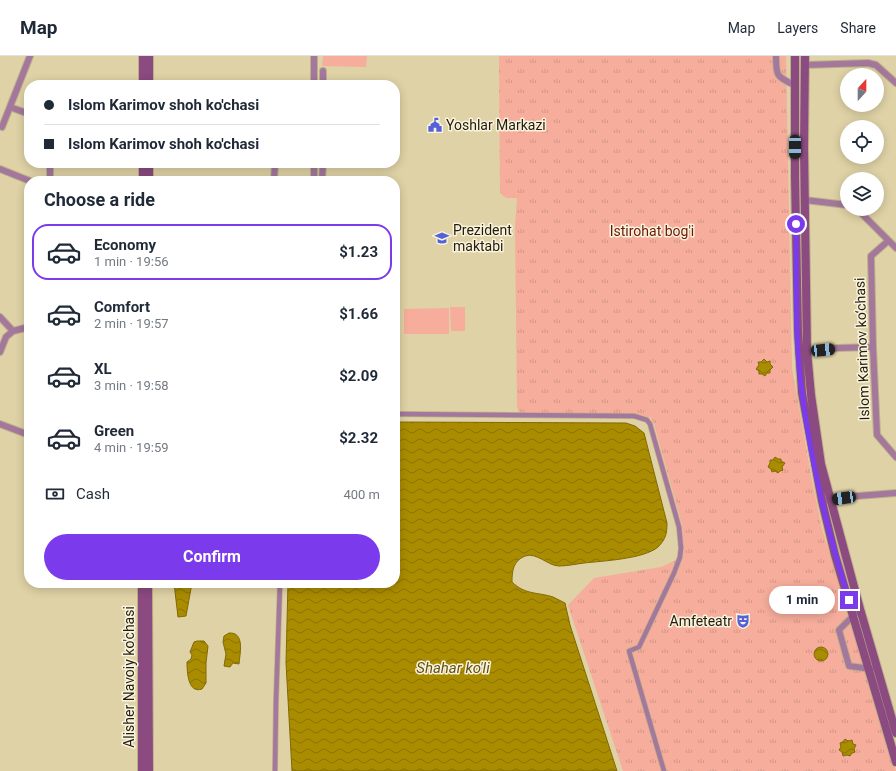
<!DOCTYPE html>
<meta charset="utf-8">
<style>
body{margin:0;font-family:Roboto,sans-serif;background:#f2f2f3;color:#1f2937;height:100vh;display:flex;flex-direction:column;font-size:15px;white-space:nowrap}
*{box-sizing:border-box;margin:0}
p{font-size:13px;color:#747a83}
.icon{flex:none;width:22px;height:22px;fill:none;stroke:currentColor;stroke-width:2;stroke-linecap:round;stroke-linejoin:round}
.map{position:relative;flex:1;overflow:hidden}
.sheet{position:absolute;left:24px;top:120px;width:376px;height:412px;display:flex;flex-direction:column;background:#fff;border-radius:16px;box-shadow:0 2px 10px #0003}
.sheet>*{flex:none}
.hud{position:absolute;left:24px;top:24px;width:376px;height:88px;border-radius:16px;box-shadow:0 2px 10px #0003;display:grid;align-content:center;height:88px;padding:0 20px;background:#fff}
.needle{width:26px;rotate:21deg}
.controls{position:absolute;left:840px;top:12px;display:grid;gap:8px}
.controls a{display:grid;place-items:center;width:44px;height:44px;border-radius:50%;background:#fff;box-shadow:0 2px 10px #0003;font-size:20px}
.end{position:absolute;width:18px;height:18px;margin:-9px;border:5px solid #7c3aed;background:#fff;box-shadow:0 0 0 2px #fff}
.from{border-radius:50%}
.bubble{position:absolute;height:28px;border-radius:14px;background:#fff;box-shadow:0 2px 10px #0003;font-size:13px;font-weight:700;line-height:28px;text-align:center}
.car{position:absolute;width:12px;height:24px;margin:-12px -6px;border-radius:5px;box-shadow:0 0 3px 1px #0007;background:linear-gradient(#222 24%,#8ab4d8 0 40%,#222 0 76%,#8ab4d8 0 86%,#222 0)}
.hud b{display:flex;align-items:center;gap:14px;height:38px;font-size:15px}
.hud b+b{border-top:1px solid #e0e1e3}
.hud i{width:10px;height:10px;background:#1f2937}
ul{padding:0;list-style:none}
li{display:flex;align-items:center;gap:12px;height:56px;margin:0 8px 6px;padding:0 12px;border:2px solid transparent;border-radius:16px}
li div{flex:1}
li b{display:block;font-size:15px}
li em{font-style:normal;font-weight:700}
li.on{border-color:#7c3aed}
li>.icon{width:36px;height:36px;stroke-width:1.5}
h2{padding:0 20px;font-size:18px;line-height:48px}
.pay{display:flex;align-items:center;gap:10px;height:44px;padding:0 20px;font-size:15px}
.pay p{margin-inline-start:auto}
.button{display:flex;gap:8px;margin-top:auto;padding:8px 20px}
.button a{flex:1;height:46px;border-radius:24px;background:#7c3aed;color:#fff;font-size:16px;font-weight:700;line-height:46px;text-align:center}
header{display:flex;align-items:center;gap:24px;box-sizing:border-box;height:56px;padding:0 20px;background:#fff;border-bottom:1px solid #e0e1e3}
header strong{font-size:19px}
nav{display:flex;gap:22px;margin-inline-start:auto;font-size:14px}
.map>svg:first-child{display:block}
.grass{fill:#f6ad9c}
.park{fill:url(#park-tufts)}
.water{fill:url(#water-waves);stroke:#816a04}
.lines{fill:none;stroke-linecap:round;stroke-linejoin:round}
.pedestrian-casing{stroke:#bdb18a;stroke-width:6}
.minor-casing{stroke:#bdb18a;stroke-width:8}
.secondary-casing{stroke:#bdb18a;stroke-width:10}
.pedestrian{stroke:#a4789c;stroke-width:4.5}
.minor{stroke:#a4789c;stroke-width:6}
.secondary{stroke:#8b4a80;stroke-width:8}
.route{stroke:#7c3aed;stroke-width:5}
.labels{text-anchor:middle;stroke-width:3;stroke-linejoin:round;paint-order:stroke}
.poi-label{font-size:14px;fill:#211c0c;stroke:#faf3dd;text-anchor:start}
.park-label{font-size:14px;fill:#6a1907;stroke:#faf3dd}
.street-label{font-size:14px;fill:#211c0c;stroke:#faf3dd}
.water-label{font-size:15px;font-style:italic;fill:#625218;stroke:#faf3dd}
</style>
<header>
<strong>Map</strong>
<nav><a>Map</a><a>Layers</a><a>Share</a></nav>
</header>
<div class="map">
<svg width="896" height="715" viewBox="0 0 896 715">
<defs>
<pattern id="park-tufts" width="24" height="20" patternUnits="userSpaceOnUse"><rect width="24" height="20" fill="#f6ad9c"/><path d="M3 7l-1-3M5 7V3M7 7l1-3M15 17l-1-3M17 17v-4M19 17l1-3" fill="none" stroke="#d39485"/></pattern>
<pattern id="water-waves" width="16" height="10" patternUnits="userSpaceOnUse"><rect width="16" height="10" fill="#aa8c01"/><path d="M0 5q4-4 8 0t8 0" fill="none" stroke="#8a7202"/></pattern>
</defs>
<rect width="100%" height="100%" fill="#dfd2a6"/>
<path class="grass" d="M 323,0 L 367,0 L 366,11 L 322,10 Z
M 450,251 L 465,251 L 465,275 L 451,275 Z
M 449,252 L 449,278 L 404,278 L 404,253 Z"/>
<path class="park" d="M 499,0 L 786,0 L 792,312 L 812,425 L 822,473 L 896,715 L 623,715 L 568,549 L 594,522 L 661,511 L 683,501 L 684,494 L 682,469 L 654,368 L 651,362 L 640,359 L 521,357 L 519,356 L 517,351 L 515,170 L 517,142 L 506,142 L 500,137 Z"/>
<path class="water" d="M 764,303 L 767,306 L 770,305 L 770,308 L 773,311 L 770,314 L 770,317 L 767,317 L 765,320 L 762,318 L 759,318 L 759,315 L 756,313 L 759,309 L 758,306 L 761,306 Z
M 395,366 L 626,367 L 635,370 L 644,377 L 667,467 C 667,477 666,483 658,491 C 644,503 602,505 584,507 C 576,508 567,510 559,510 C 548,510 537,496 525,500 C 513,505 512,515 512,526 C 525,539 538,536 553,541 C 557,543 561,545 565,547 L 570,569 L 617,715 L 292,715 L 286,607 L 288,527 L 395,527 Z
M 775,401 L 778,403 L 781,403 L 781,405 L 785,407 L 782,411 L 783,414 L 780,415 L 778,417 L 775,415 L 772,416 L 771,413 L 768,411 L 770,407 L 770,404 L 773,404 Z
M 174,527 L 192,527 L 186,560 L 178,561 Z
M 229,577 C 245,576 240,597 239,608 L 233,607 L 230,611 L 224,610 L 226,598 L 223,586 L 224,580 Z
M 197,585 L 204,585 L 208,590 L 206,607 L 206,627 L 202,633 C 188,638 187,616 187,606 L 191,603 L 192,599 L 190,596 L 194,586 Z
M814 598a7 7 0 1 1 14 0a7 7 0 1 1-14 0Z
M 845,683 L 848,685 L 852,684 L 853,688 L 856,689 L 854,693 L 855,696 L 852,697 L 850,700 L 847,699 L 843,700 L 842,696 L 839,694 L 841,691 L 840,687 L 843,686 Z"/>
<g class="lines">
<defs>
<path id="pedestrian" d="M 395,358 L 634,360 L 647,364 L 650,368 L 679,471 L 681,492 L 680,501 L 674,517 L 639,591 L 629,595 L 664,715
M 275,715 L 276,645 L 280,527"/>
<path id="minor" d="M 776,0 C 776,22 777,20 796,30
M 805,9 L 868,7 L 876,9 L 896,27
M 323,15 L 323,29
M 314,29 L 314,0
M 10,51 L 29,58
M 2,71 L 30,0
M 50,107 L 50,125
M 0,113 L 30,125
M 274,125 L 275,107
M 314,125 L 314,107
M 322,125 L 323,107
M 805,144 L 847,149
M 857,153 L 896,192
M 888,185 L 871,200 L 873,291 L 877,379 L 896,401
M 0,261 L 13,275 L 6,281 L 0,296
M 13,275 L 29,271
M 807,295 L 838,292 L 873,291
M 0,368 L 29,379
M 822,445 L 857,440 L 896,437
M 860,553 L 839,574 L 849,610 L 871,613"/>
<path id="secondary" d="M 795,0 L 795,121 L 798,276 L 802,337 L 822,445 L 835,499 L 896,706
M 805,0 L 804,92 L 807,295 L 811,339 L 821,408 L 860,553 L 896,677
M 143,29 L 143,0
M 149,29 L 149,0
M 143,125 L 143,107
M 149,125 L 149,107
M 148,527 L 149,715
M 142,715 L 142,527"/>
</defs>
<use href="#pedestrian" class="pedestrian-casing"/>
<use href="#minor" class="minor-casing"/>
<use href="#secondary" class="secondary-casing"/>
<use href="#pedestrian" class="pedestrian"/>
<use href="#minor" class="minor"/>
<use href="#secondary" class="secondary"/>
</g>
<g class="lines">
<path class="route" d="M 796,168 C 797,224 794,282 802,337 C 811,407 828,477 849,544"/>
</g>
<defs>
<symbol id="civic-bare" viewBox="-9 -9 18 18"><path d="M-.6-6.5H3V-4.5H.6V-3L4-1V1h2V6H-6V1h2V-1L-.6-3ZM-1.2 2.5V6h2.4V2.5Z" fill="#5362d8" stroke="#faf3dd" stroke-width="2.5" paint-order="stroke"/></symbol>
<symbol id="school-bare" viewBox="-9 -9 18 18"><path d="M0-5L7-2L0 1L-7-2ZM-4 1L0 2.5L4 1V4Q0 6-4 4Z" fill="#5362d8" stroke="#faf3dd" stroke-width="2.5" paint-order="stroke"/></symbol>
<symbol id="theatre-bare" viewBox="-9 -9 18 18"><path d="M-5-5.5Q0-4 5-5.5V0Q5 5 0 6Q-5 5-5 0ZM-3.3-2.5H-1v1.5H-3.3ZM1-2.5H3.3v1.5H1ZM-2.8 1Q0 5.5 2.8 1Z" fill="#5362d8" stroke="#faf3dd" stroke-width="2.5" paint-order="stroke"/></symbol>
</defs>
<g fill-rule="evenodd">
<use href="#civic-bare" x="425" y="59" width="20" height="20"/>
<use href="#school-bare" x="432" y="172" width="20" height="20"/>
<use href="#theatre-bare" x="733" y="555" width="20" height="20"/>
</g>
<g class="labels">
<g class="poi-label">
<text x="446" y="74">Yoshlar Markazi</text>
<text x="453" y="179">Prezident<tspan x="453" dy="16">maktabi</tspan></text>
<text x="732" y="570" text-anchor="end">Amfeteatr</text>
</g>
<g class="park-label">
<text x="652" y="180">Istirohat bog'i</text>
</g>
<g class="street-label">
<text transform="translate(862 293) rotate(-92)" y="5">Islom Karimov ko‘chasi</text>
<text transform="translate(129 621) rotate(-90)" y="5">Alisher Navoiy ko'chasi</text>
</g>
<g class="water-label">
<text x="453" y="617">Shahar ko'li</text>
</g>
</g>
</svg>
<div class="controls">
<a><svg class="needle" viewBox="-14 -14 28 28"><path d="M0-13l5 13h-10z" fill="#e53935"/><path d="M0 13l5-13h-10z" fill="#747a83"/></svg></a>
<a><svg class="icon" aria-label="locate" viewBox="0 0 24 24"><circle cx="12" cy="12" r="6"/><path d="M12 2v4M12 18v4M2 12h4M18 12h4"/></svg></a>
<a><svg class="icon" aria-label="layers" viewBox="0 0 24 24"><path d="M12 4l9 5-9 5-9-5zM3 14l9 5 9-5"/></svg></a>
</div>
<i class="end from" style="left:796px;top:168px"></i>
<i class="end" style="left:849px;top:544px"></i>
<div class="bubble" style="left:769px;top:530px;width:66px">1 min</div>
<i class="car" style="left:795px;top:91px;rotate:180deg"></i>
<i class="car" style="left:823px;top:294px;rotate:84deg"></i>
<i class="car" style="left:844px;top:442px;rotate:262deg"></i>
<div class="hud">
<b><i class="from"></i>Islom Karimov shoh ko'chasi</b>
<b><i></i>Islom Karimov shoh ko'chasi</b>
</div>
<section class="sheet">
<h2>Choose a ride</h2>
<ul>
<li class="on"><svg class="icon" aria-label="car" viewBox="0 0 24 24"><path d="M5 17H2v-5l4-1 3-4h7l3 4 3 1v5h-3M9 17h6M6 11h13"/><circle cx="7" cy="17" r="2"/><circle cx="17" cy="17" r="2"/></svg><div><b>Economy</b><p>1 min · 19:56</p></div><em>$1.23</em></li>
<li><svg class="icon" aria-label="car" viewBox="0 0 24 24"><path d="M5 17H2v-5l4-1 3-4h7l3 4 3 1v5h-3M9 17h6M6 11h13"/><circle cx="7" cy="17" r="2"/><circle cx="17" cy="17" r="2"/></svg><div><b>Comfort</b><p>2 min · 19:57</p></div><em>$1.66</em></li>
<li><svg class="icon" aria-label="car" viewBox="0 0 24 24"><path d="M5 17H2v-5l4-1 3-4h7l3 4 3 1v5h-3M9 17h6M6 11h13"/><circle cx="7" cy="17" r="2"/><circle cx="17" cy="17" r="2"/></svg><div><b>XL</b><p>3 min · 19:58</p></div><em>$2.09</em></li>
<li><svg class="icon" aria-label="car" viewBox="0 0 24 24"><path d="M5 17H2v-5l4-1 3-4h7l3 4 3 1v5h-3M9 17h6M6 11h13"/><circle cx="7" cy="17" r="2"/><circle cx="17" cy="17" r="2"/></svg><div><b>Green</b><p>4 min · 19:59</p></div><em>$2.32</em></li>
</ul>
<div class="pay"><svg class="icon" aria-label="cash" viewBox="0 0 24 24"><path d="M3 7h18v10H3z"/><circle cx="12" cy="12" r="2"/></svg>Cash<p>400 m</p></div>
<div class="button"><a>Confirm</a></div>
</section>
</div>
